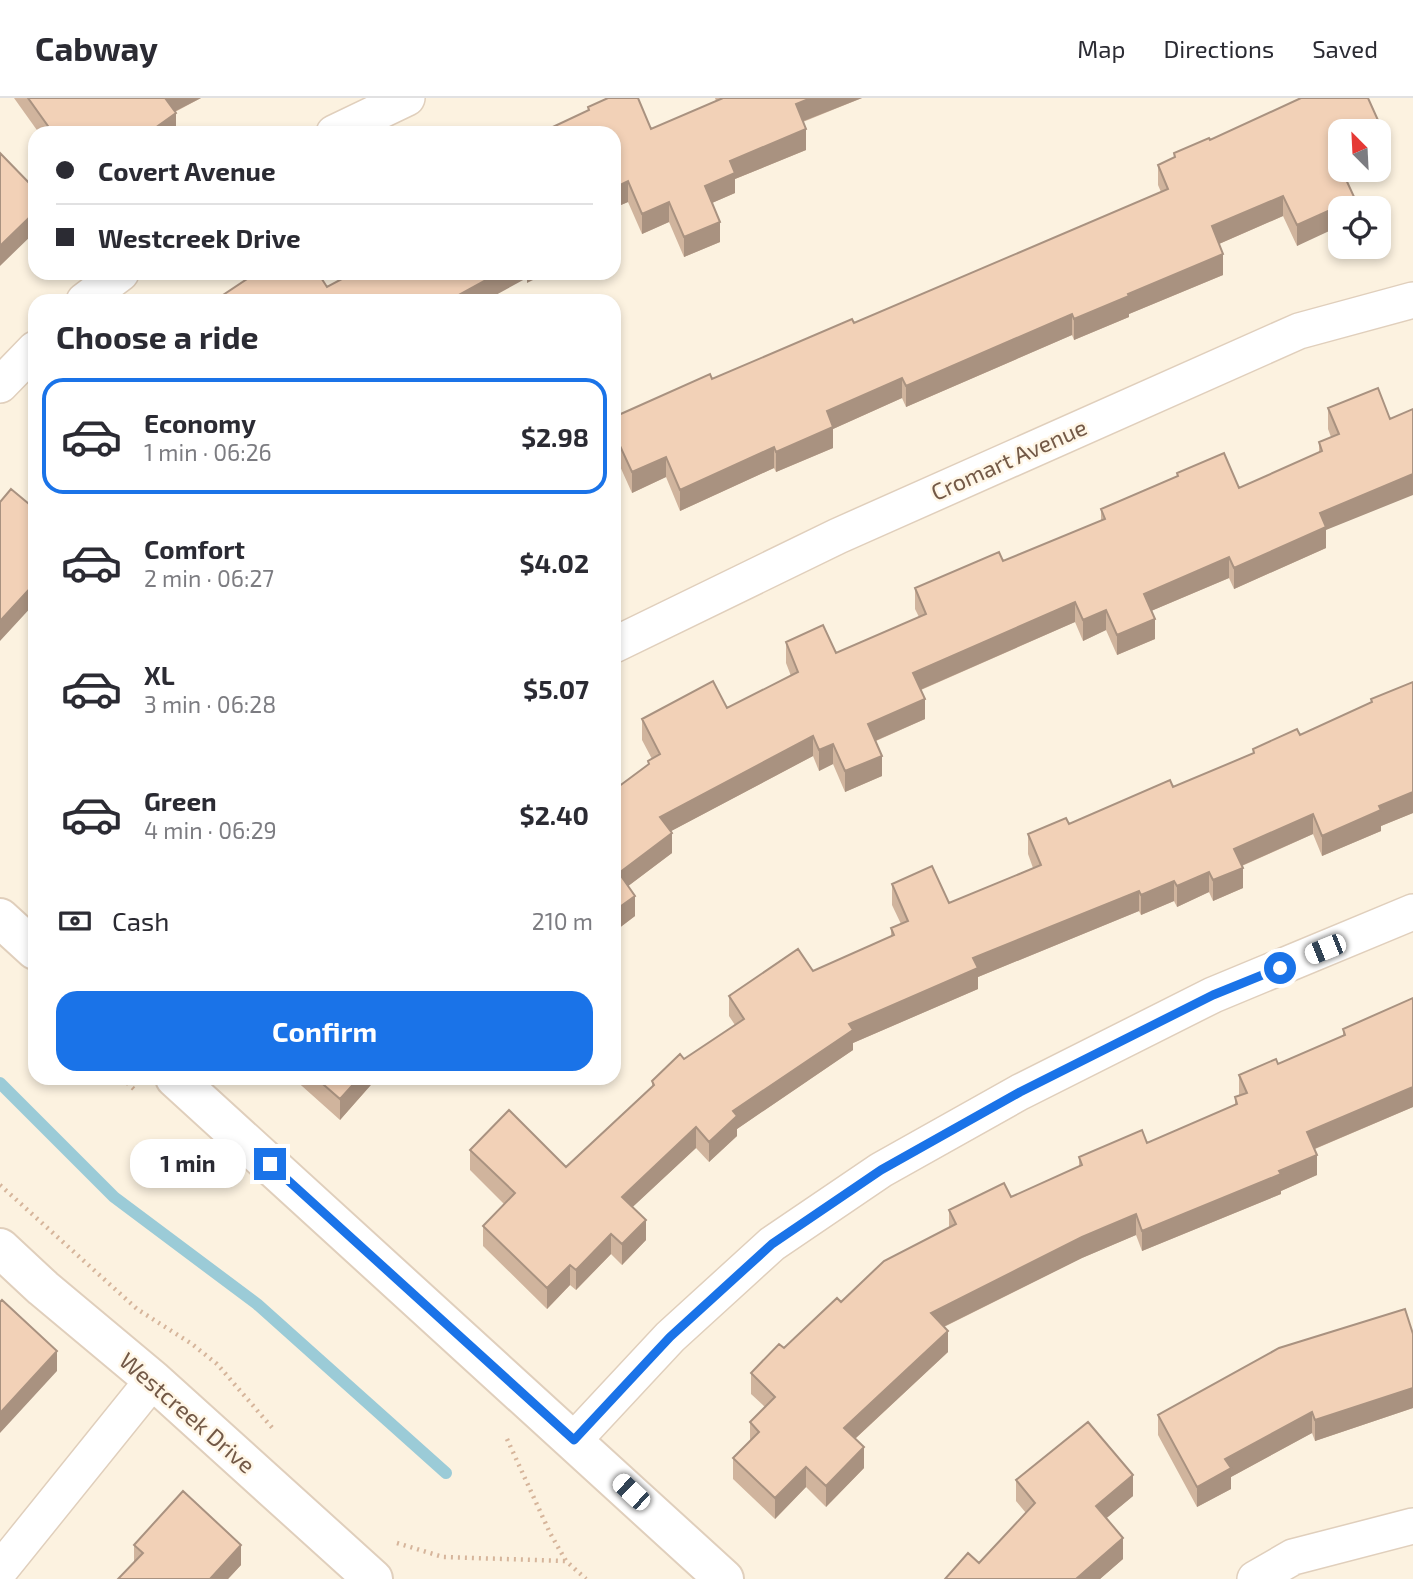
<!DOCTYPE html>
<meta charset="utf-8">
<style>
body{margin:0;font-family:"Exo 2",sans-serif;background:#f7f7f7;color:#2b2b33;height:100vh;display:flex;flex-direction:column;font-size:26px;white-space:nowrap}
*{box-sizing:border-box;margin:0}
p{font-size:23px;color:#7c7c81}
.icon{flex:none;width:38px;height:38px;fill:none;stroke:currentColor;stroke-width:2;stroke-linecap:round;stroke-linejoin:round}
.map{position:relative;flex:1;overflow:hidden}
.details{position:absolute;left:28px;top:196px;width:593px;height:791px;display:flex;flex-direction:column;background:#fff;border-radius:21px;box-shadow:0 4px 10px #0003}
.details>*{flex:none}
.hud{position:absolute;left:28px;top:28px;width:593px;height:154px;border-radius:21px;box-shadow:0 4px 10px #0003;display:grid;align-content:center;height:154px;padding:0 28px;background:#fff}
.needle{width:46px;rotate:336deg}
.tools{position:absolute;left:1328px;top:21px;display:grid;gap:14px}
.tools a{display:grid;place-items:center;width:63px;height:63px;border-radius:14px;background:#fff;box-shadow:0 4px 10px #0003;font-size:35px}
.end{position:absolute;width:32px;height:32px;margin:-16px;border:9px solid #1a73e8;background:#fff;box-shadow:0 0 0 4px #fff}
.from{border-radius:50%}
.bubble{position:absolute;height:49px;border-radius:21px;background:#fff;box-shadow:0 4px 10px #0003;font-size:23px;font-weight:700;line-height:49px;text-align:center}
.car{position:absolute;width:21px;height:42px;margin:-21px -10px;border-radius:9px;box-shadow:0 0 5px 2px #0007;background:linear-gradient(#fff 24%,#345 0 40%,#fff 0 76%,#345 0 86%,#fff 0)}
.hud b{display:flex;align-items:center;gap:24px;height:66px;font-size:26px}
.hud b+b{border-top:2px solid #e1e1e2}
.hud i{width:18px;height:18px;background:#2b2b33}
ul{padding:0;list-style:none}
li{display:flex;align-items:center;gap:21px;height:116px;margin:0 14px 10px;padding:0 14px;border:4px solid transparent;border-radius:21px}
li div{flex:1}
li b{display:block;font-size:26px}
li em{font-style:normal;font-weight:700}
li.current{border-color:#1a73e8}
li>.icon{width:63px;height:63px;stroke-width:1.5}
h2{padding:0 28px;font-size:32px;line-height:84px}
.pay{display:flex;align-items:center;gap:18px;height:77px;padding:0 28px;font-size:26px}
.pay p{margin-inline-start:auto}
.action{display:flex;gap:14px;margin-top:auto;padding:14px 28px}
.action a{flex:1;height:80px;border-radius:21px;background:#1a73e8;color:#fff;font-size:28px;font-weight:700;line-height:80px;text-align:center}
header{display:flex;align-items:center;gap:42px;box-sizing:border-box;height:98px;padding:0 35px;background:#fff;border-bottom:2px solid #e1e1e2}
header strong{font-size:33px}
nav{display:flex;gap:38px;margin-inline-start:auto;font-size:24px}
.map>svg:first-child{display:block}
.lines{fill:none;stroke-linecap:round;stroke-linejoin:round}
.stream{stroke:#9bcbd7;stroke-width:12}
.minor-casing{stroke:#e0cfbc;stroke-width:38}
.tertiary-casing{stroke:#e0cfbc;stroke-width:42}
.path{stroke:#d6b59b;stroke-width:4.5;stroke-dasharray:2 5;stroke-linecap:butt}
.minor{stroke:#fff;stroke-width:35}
.tertiary{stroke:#fff;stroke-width:38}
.wall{fill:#d0b49d}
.shaded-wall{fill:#a99280}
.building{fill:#f2d1b7;stroke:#a99280;stroke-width:2}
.route{stroke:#1a73e8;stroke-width:9}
.labels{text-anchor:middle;stroke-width:5;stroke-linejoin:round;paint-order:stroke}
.street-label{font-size:23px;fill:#735947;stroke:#fff6e6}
</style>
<header>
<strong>Cabway</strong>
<nav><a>Map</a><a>Directions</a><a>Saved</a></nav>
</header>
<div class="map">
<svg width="1413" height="1481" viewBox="0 0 1413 1481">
<rect width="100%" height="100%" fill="#fcf2e0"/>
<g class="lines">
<path class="stream" d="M 0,985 L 114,1099 L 257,1206 L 446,1375"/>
<defs>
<path id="minor" d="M 334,35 L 407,0
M 84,203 L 121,175
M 0,287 L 35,251
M 614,547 L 838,438 L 1299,233 L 1413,202
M 574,1342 L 670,1239 L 772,1146 L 881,1072 L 1020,994 L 1213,897 L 1413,814
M 0,1472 L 153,1282
M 1255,1481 L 1293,1459 L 1413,1428"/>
<path id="tertiary" d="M 0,820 L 35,852
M 175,980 L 724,1481
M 0,1150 L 43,1190 L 153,1282 L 373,1481"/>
</defs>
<use href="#minor" class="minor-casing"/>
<use href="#tertiary" class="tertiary-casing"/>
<path class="path" d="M 122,980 L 137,994
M 0,1087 L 137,1211 L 192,1246 L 217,1266 L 275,1333
M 507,1341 L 550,1435 L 566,1463 L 586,1481
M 397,1445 L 443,1459 L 566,1463"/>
<use href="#minor" class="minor"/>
<use href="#tertiary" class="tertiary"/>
</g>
<path class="wall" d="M 14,0 L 201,0 L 175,14 L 176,35 L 39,35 Z
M 715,0 L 862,0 L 803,24 L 806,52 L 735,81 L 735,95 L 712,105 L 720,144 L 684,159 L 669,124 L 642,136 L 628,104 L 614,110 L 614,35 L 588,13 L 588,9 L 651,31 L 716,3 Z
M 1210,42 L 1386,60 L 1345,79 L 1355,110 L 1297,148 L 1283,118 L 1219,146 L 1223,177 L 1129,216 L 1129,219 L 1074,242 L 1072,237 L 906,309 L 902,300 L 833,331 L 833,350 L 776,374 L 774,370 L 680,413 L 666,379 L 632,395 L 614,355 L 614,319 L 854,225 L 1161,94 L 1158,87 L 1158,67 L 1174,60 L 1174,55 Z
M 1378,290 L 1326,432 L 1326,450 L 1234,491 L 1229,480 L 1151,513 L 1155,541 L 1117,557 L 1106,532 L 1083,543 L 1075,524 L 921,592 L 925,621 L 876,643 L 882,678 L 845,694 L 833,666 L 819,673 L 813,658 L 671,733 L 672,755 L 628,788 L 635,818 L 614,834 L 648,668 L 648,663 L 652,661 L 642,642 L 642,621 L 727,610 L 791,578 L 786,565 L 786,544 L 836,555 L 919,519 L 915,511 L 915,490 L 1003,463 L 1101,423 L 1101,411 L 1177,379 L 1177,375 L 1239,390 L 1319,355 L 1319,344 L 1331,339 L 1328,331 L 1328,310 Z
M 1413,584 L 1413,715 L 1381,728 L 1381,733 L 1322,758 L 1313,736 L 1242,768 L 1243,790 L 1213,803 L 1209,794 L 1177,809 L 1174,803 L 1141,817 L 1139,813 L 978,879 L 978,891 L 853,945 L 853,952 L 737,1031 L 737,1038 L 709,1064 L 696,1050 L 632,1109 L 646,1142 L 622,1167 L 611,1156 L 576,1192 L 570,1187 L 547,1211 L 483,1148 L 483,1128 L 504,1106 L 470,1072 L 470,1052 L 566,1069 L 652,989 L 652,983 L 735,927 L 729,918 L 729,898 L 813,873 L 891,838 L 891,830 L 901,826 L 892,807 L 892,786 L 949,805 L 1033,770 L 1028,756 L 1028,736 L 1069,726 L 1173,689 L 1253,655 L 1253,651 L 1300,637 L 1371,605 L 1371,601 Z
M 1413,900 L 1413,1009 L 1315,1051 L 1317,1077 L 1281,1093 L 1281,1096 L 1142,1153 L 1136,1137 L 1082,1160 L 944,1229 L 948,1254 L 855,1341 L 864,1370 L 826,1409 L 806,1389 L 775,1421 L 733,1381 L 733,1360 L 750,1343 L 750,1324 L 765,1309 L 751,1296 L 751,1275 L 841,1204 L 949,1130 L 949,1112 L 1011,1099 L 1079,1069 L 1079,1059 L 1147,1045 L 1235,1007 L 1235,999 L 1239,998 L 1239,977 L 1278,966 L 1343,939 L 1343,931 Z
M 293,980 L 377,980 L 340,1022 Z
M 1413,1236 L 1413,1310 L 1315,1343 L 1312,1335 L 1231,1379 L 1231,1391 L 1197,1409 L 1158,1337 L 1158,1317 Z
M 1016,1382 L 1133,1398 L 1106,1420 L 1123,1461 L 1100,1481 L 945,1481 L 979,1465 L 1026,1415 L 1016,1403 Z
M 134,1447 L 241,1467 L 228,1481 L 118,1481 L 134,1464 Z"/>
<path class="shaded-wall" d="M 164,0 L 201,0 L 164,19 Z
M 811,0 L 862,0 L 796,26 L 796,6 Z
M 176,15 L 176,35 L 148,35 Z
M 806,31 L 806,52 L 735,81 L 735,95 L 705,108 L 705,88 L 730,63 Z
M 1386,40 L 1386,60 L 1379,64 L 1379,43 Z
M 1340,61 L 1340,72 L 1361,72 L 1337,83 L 1337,62 Z
M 628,83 L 628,104 L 614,110 L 614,90 Z
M 1283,98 L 1283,118 L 1212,149 L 1212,128 Z
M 1355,101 L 1355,110 L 1340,110 L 1340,128 L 1297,148 L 1297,127 Z
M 669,104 L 669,124 L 642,136 L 642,116 Z
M 35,114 L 35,134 L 0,168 L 0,148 Z
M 720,124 L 720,144 L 684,159 L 684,139 Z
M 1223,156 L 1223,177 L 1129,216 L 1129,219 L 1074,242 L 1074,221 L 1128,196 Z
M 499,175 L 525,175 L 525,181 L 485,203 L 448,203 Z
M 527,175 L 547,175 L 527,185 Z
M 1072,216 L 1072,237 L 906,309 L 906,288 Z
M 902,280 L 902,300 L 833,331 L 833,350 L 776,374 L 776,354 L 827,313 Z
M 774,349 L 774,370 L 680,413 L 680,392 Z
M 666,359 L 666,379 L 632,395 L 632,374 Z
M 1413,376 L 1413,397 L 1326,432 L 1326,450 L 1234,491 L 1234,470 L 1320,415 Z
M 1229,459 L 1229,480 L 1144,516 L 1144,496 Z
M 35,485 L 35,505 L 0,543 L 0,523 Z
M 1075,504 L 1075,524 L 913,595 L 913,575 Z
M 1106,512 L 1106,532 L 1083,543 L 1083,522 Z
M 1155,521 L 1155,541 L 1117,557 L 1117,537 Z
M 925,601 L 925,621 L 868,646 L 868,626 Z
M 813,638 L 813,658 L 660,739 L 660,719 Z
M 833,646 L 833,666 L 819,673 L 819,652 Z
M 882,658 L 882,678 L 845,694 L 845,673 Z
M 1413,694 L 1413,715 L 1381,728 L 1381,733 L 1322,758 L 1322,738 L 1379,708 Z
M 1313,716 L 1313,736 L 1234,771 L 1234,751 Z
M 672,735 L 672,755 L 619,795 L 619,775 Z
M 1243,770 L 1243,790 L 1213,803 L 1213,782 Z
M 1209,774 L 1209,794 L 1177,809 L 1177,788 Z
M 1174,783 L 1174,803 L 1141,817 L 1141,797 Z
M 1139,793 L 1139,813 L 978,879 L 978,891 L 853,945 L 853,952 L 737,1031 L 737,1038 L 709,1064 L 709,1044 L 733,1013 L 849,926 L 973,860 Z
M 635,798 L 635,818 L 614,834 L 614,813 Z
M 359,980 L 377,980 L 340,1022 L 340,1001 Z
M 1413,989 L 1413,1009 L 1307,1054 L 1307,1034 Z
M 696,1029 L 696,1050 L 622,1119 L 622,1099 Z
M 1317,1057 L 1317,1077 L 1281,1093 L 1281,1096 L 1142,1153 L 1142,1133 Z
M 1136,1116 L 1136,1137 L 1082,1160 L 931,1235 L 931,1215 L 1082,1139 Z
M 646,1122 L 646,1142 L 622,1167 L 622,1146 Z
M 611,1136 L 611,1156 L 576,1192 L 576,1172 Z
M 570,1167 L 570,1187 L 547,1211 L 547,1190 Z
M 948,1233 L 948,1254 L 844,1351 L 844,1330 Z
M 57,1253 L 57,1273 L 0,1335 L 0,1315 Z
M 1413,1290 L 1413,1310 L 1315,1343 L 1315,1322 Z
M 1312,1314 L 1312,1335 L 1231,1379 L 1231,1391 L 1197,1409 L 1197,1389 L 1225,1361 Z
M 864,1349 L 864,1370 L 826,1409 L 826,1388 Z
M 806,1369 L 806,1389 L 775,1421 L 775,1400 Z
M 1133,1377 L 1133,1398 L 1096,1429 L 1096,1408 Z
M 1123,1440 L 1123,1461 L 1100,1481 L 1076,1481 Z
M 241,1447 L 241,1467 L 228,1481 L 210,1481 Z"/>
<path class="building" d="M 28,0 L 165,0 L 176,15 L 148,35 L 53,35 Z
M 608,0 L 638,0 L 651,31 L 723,0 L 811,0 L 796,6 L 806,31 L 730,63 L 735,75 L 705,88 L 720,124 L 684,139 L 669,104 L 642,116 L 628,83 L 614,90 L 614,35 L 540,35 L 589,12 L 588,9 Z
M 1301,0 L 1368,0 L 1386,40 L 1379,43 L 1379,33 L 1340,33 L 1340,61 L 1337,62 L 1355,101 L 1297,127 L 1283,98 L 1212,128 L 1223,156 L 1128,196 L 1129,198 L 1074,221 L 1072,216 L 906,288 L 902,280 L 827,313 L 833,329 L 776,354 L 774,349 L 680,392 L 666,359 L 632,374 L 614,335 L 614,319 L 710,276 L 712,281 L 852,221 L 854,225 L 1168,91 L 1158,67 L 1175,59 L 1174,55 L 1209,40 L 1210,42 Z
M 0,55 L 35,91 L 35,114 L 0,148 Z
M 256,175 L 318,175 L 327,189 L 353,175 L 499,175 L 448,203 L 214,203 Z
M 1378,290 L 1390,321 L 1413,311 L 1413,376 L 1320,415 L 1326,429 L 1234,470 L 1229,459 L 1144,496 L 1155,521 L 1117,537 L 1106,512 L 1083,522 L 1075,504 L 913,575 L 925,601 L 868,626 L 882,658 L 845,673 L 833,646 L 819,652 L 813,638 L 660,719 L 672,735 L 619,775 L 635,798 L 614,813 L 614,692 L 649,666 L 648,663 L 660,656 L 642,621 L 713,583 L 727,610 L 798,574 L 786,544 L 823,527 L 836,555 L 926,516 L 915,490 L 999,454 L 1003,463 L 1105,421 L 1101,411 L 1178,378 L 1177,375 L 1224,355 L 1239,390 L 1322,353 L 1319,344 L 1339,336 L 1328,310 Z
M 11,391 L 35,411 L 35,485 L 0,523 L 0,404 Z
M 1413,584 L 1413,694 L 1379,708 L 1381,712 L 1322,738 L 1313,716 L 1234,751 L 1243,770 L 1213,782 L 1209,774 L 1177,788 L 1174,783 L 1141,797 L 1139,793 L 973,860 L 978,870 L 849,926 L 853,932 L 733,1013 L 737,1018 L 709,1044 L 696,1029 L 622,1099 L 646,1122 L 622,1146 L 611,1136 L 576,1172 L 570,1167 L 547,1190 L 483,1128 L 515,1095 L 470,1052 L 509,1012 L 566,1069 L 654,987 L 652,983 L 680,956 L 684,961 L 744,921 L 729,898 L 798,851 L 813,873 L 894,837 L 891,830 L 908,823 L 892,786 L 932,768 L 949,805 L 1041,767 L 1028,736 L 1066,720 L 1069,726 L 1170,682 L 1173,689 L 1254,655 L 1253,651 L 1297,631 L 1300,637 L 1372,604 L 1371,601 Z
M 1413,900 L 1413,989 L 1307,1034 L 1317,1057 L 1279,1073 L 1281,1076 L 1142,1133 L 1136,1116 L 1082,1139 L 931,1215 L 948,1233 L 844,1330 L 864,1349 L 826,1388 L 806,1369 L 775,1400 L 733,1360 L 759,1334 L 750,1324 L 775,1299 L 751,1275 L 779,1246 L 784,1250 L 837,1200 L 841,1204 L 884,1163 L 956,1126 L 949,1112 L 1004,1085 L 1011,1099 L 1082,1067 L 1079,1059 L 1142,1032 L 1147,1045 L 1237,1006 L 1235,999 L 1247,995 L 1239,977 L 1276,961 L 1278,966 L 1345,937 L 1343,931 Z
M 316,980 L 359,980 L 340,1001 Z
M 2,1202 L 57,1253 L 0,1315 L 0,1204 Z
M 1405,1211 L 1413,1236 L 1413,1290 L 1315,1322 L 1312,1314 L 1225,1361 L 1231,1370 L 1197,1389 L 1158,1317 L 1279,1250 Z
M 1088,1324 L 1133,1377 L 1096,1408 L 1123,1440 L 1076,1481 L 945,1481 L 968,1455 L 979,1465 L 1035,1405 L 1016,1382 Z
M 183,1393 L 241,1447 L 210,1481 L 118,1481 L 143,1455 L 134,1447 Z"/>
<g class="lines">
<path class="route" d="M 270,1066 L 574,1342 L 670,1239 L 772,1146 L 881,1072 L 1020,994 L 1213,897 L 1280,870"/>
</g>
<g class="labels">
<g class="street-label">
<text transform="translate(1009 362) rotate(-24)" y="8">Cromart Avenue</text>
<text transform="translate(187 1315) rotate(41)" y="8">Westcreek Drive</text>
</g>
</g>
</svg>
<div class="tools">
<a><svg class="needle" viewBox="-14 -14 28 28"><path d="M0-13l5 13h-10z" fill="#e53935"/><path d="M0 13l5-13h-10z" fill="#7c7c81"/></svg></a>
<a><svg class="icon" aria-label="locate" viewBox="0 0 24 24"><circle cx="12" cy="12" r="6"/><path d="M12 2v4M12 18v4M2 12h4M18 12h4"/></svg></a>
</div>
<i class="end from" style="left:1280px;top:870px"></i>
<i class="end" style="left:270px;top:1066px"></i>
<div class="bubble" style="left:130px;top:1041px;width:116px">1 min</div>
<i class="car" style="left:1325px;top:851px;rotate:248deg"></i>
<i class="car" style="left:631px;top:1394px;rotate:313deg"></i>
<div class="hud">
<b><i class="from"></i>Covert Avenue</b>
<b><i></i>Westcreek Drive</b>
</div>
<section class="details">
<h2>Choose a ride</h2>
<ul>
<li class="current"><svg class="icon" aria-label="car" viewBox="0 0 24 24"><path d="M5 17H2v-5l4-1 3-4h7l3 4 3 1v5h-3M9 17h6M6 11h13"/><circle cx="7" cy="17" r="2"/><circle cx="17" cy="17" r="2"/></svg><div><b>Economy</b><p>1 min · 06:26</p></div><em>$2.98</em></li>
<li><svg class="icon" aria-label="car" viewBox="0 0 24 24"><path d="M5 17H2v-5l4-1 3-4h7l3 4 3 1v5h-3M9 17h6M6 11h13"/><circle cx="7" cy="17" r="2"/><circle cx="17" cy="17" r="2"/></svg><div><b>Comfort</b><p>2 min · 06:27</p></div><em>$4.02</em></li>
<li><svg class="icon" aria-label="car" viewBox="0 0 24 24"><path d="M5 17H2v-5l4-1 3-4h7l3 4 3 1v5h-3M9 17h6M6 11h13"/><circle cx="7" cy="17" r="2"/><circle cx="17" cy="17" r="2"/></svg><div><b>XL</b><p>3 min · 06:28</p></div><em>$5.07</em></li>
<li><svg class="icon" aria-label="car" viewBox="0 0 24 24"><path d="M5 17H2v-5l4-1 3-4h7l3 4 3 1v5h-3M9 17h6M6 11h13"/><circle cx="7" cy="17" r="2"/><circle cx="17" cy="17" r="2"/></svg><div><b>Green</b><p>4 min · 06:29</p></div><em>$2.40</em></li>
</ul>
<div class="pay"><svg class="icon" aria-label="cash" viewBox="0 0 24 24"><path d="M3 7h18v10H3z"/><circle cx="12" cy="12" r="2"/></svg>Cash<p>210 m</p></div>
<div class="action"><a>Confirm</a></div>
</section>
</div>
